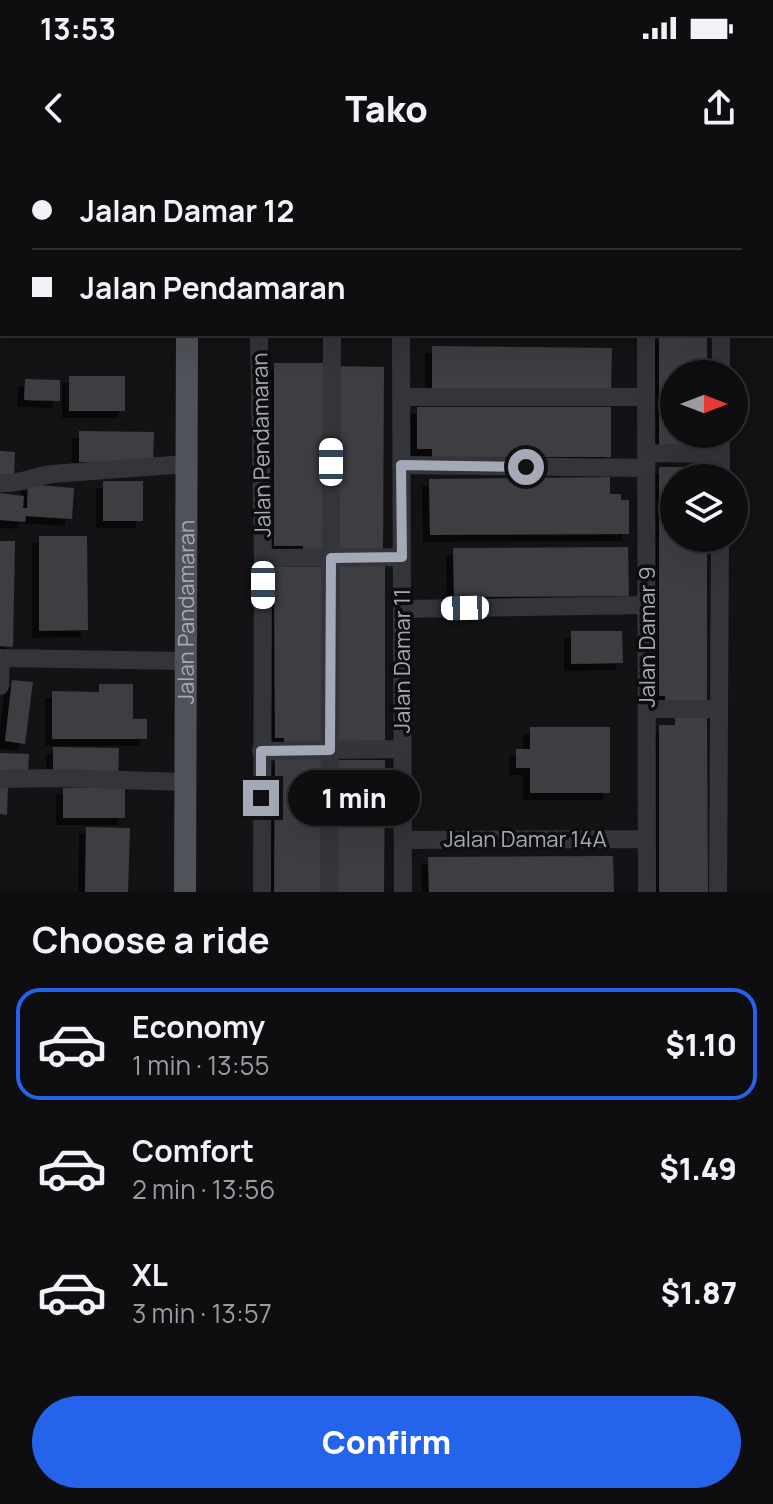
<!DOCTYPE html>
<meta charset="utf-8">
<style>
body{margin:0;font-family:Manrope,sans-serif;background:#1c1c1e;color:#f1f3f6;height:100vh;display:flex;flex-direction:column;font-size:30px;white-space:nowrap}
*{box-sizing:border-box;margin:0}
p{font-size:26px;color:#9b9c9f}
.icon{flex:none;width:44px;height:44px;fill:none;stroke:currentColor;stroke-width:2;stroke-linecap:round;stroke-linejoin:round}
.map{position:relative;height:732px;overflow:hidden}
.drawer{display:flex;flex-direction:column;background:#0e0e10;flex:1}
.drawer>*{flex:none}
.top-card{position:absolute;left:0px;top:0px;width:774px;height:176px;box-shadow:0 8px 32px #0002,0 0 0 2px #2e2e30;display:grid;align-content:center;height:176px;padding:0 32px;background:#0e0e10}
.needle{width:52px;rotate:90deg}
.controls{position:absolute;left:660px;top:200px;display:grid;gap:16px}
.controls a{display:grid;place-items:center;width:88px;height:88px;border-radius:50%;background:#0e0e10;box-shadow:0 8px 32px #0002,0 0 0 2px #2e2e30;font-size:40px}
.end{position:absolute;width:36px;height:36px;margin:-18px;border:10px solid #a3a9b6;background:#111;box-shadow:0 0 0 4px #111}
.from{border-radius:50%}
.bubble{position:absolute;height:56px;border-radius:28px;background:#0e0e10;box-shadow:0 8px 32px #0002,0 0 0 2px #2e2e30;font-size:26px;font-weight:800;line-height:56px;text-align:center}
.car{position:absolute;width:24px;height:48px;margin:-24px -12px;border-radius:10px;box-shadow:0 0 6px 2px #0007;background:linear-gradient(#fff 24%,#345 0 40%,#fff 0 76%,#345 0 86%,#fff 0)}
.top-card b{display:flex;align-items:center;gap:28px;height:76px;font-size:30px}
.top-card b+b{border-top:2px solid #2e2e30}
.top-card i{width:20px;height:20px;background:#f1f3f6}
ul{padding:0;list-style:none}
li{display:flex;align-items:center;gap:24px;height:112px;margin:0 16px 12px;padding:0 16px;border:4px solid transparent;border-radius:24px}
li div{flex:1}
li b{display:block;font-size:30px}
li em{font-style:normal;font-weight:800}
li.active{border-color:#2563eb}
li>.icon{width:72px;height:72px;stroke-width:1.5}
h2{padding:0 32px;font-size:36px;line-height:96px}
.action{display:flex;gap:16px;margin-top:auto;padding:16px 32px}
.action a{flex:1;height:92px;border-radius:48px;background:#2563eb;color:#fff;font-size:32px;font-weight:800;line-height:92px;text-align:center}
.status{display:flex;justify-content:space-between;align-items:center;height:56px;padding:0 40px;background:#0e0e10;direction:ltr}
.status svg{height:22px;fill:currentColor}
header{display:flex;justify-content:space-between;align-items:center;height:104px;padding:0 32px;background:#0e0e10;font-size:36px;font-weight:800}
.map>svg:first-child{display:block}
.building{fill:#3c3e42;filter:url(#shadow)}
.lines{fill:none;stroke-linecap:round;stroke-linejoin:round}
.minor{stroke:#33353a;stroke-width:18}
.major{stroke:#4f5259;stroke-width:22}
.route{stroke:#a3a9b6;stroke-width:10}
.labels{text-anchor:middle;stroke-width:7;stroke-linejoin:round;paint-order:stroke}
.street-label{font-size:22px;fill:#a3a9b6;stroke:#0e0e10}
</style>
<div class="status"><b>13:53</b><svg viewBox="0 0 49 12"><path d="M0 12V9h3v3zM5 12V6h3v6zM10 12V3h3v9zM15 12V0h3v12zM26 1h20v11H26zM47 4h2v5h-2z"/></svg></div>
<header><svg class="icon" aria-label="back" viewBox="0 0 24 24"><path d="M15 5l-7 7 7 7"/></svg>Tako<svg class="icon" aria-label="share" viewBox="0 0 24 24"><path d="M12 15V3M7 8l5-5 5 5M5 13v7h14v-7"/></svg></header>
<div class="map">
<svg width="773" height="732" viewBox="0 0 773 732">
<defs>
<filter id="shadow"><feDropShadow dx="-7" dy="7" stdDeviation="0" flood-color="#0009"/></filter>
</defs>
<rect width="100%" height="100%" fill="#131315"/>
<path class="building" d="M 659,174 L 707,174 L 707,214 L 674,214 L 674,274 L 707,274 L 707,291 L 659,285 Z
M 432,186 L 612,188 L 611,234 L 432,232 Z
M 274,203 L 323,203 L 323,394 L 303,394 L 303,386 L 274,386 Z
M 335,206 L 384,207 L 383,393 L 335,393 Z
M 69,216 L 125,216 L 125,251 L 69,251 Z
M 25,219 L 60,220 L 60,241 L 24,240 Z
M 417,247 L 611,247 L 611,297 L 432,297 L 432,289 L 417,289 Z
M 79,271 L 154,272 L 153,303 L 79,302 Z
M 0,291 L 15,292 L 14,317 L 0,316 Z
M 659,307 L 707,307 L 707,318 L 674,318 L 674,378 L 707,378 L 707,544 L 665,544 L 665,536 L 659,536 Z
M 610,317 L 610,334 L 621,334 L 621,340 L 629,340 L 629,374 L 430,375 L 429,319 Z
M 103,321 L 143,321 L 143,361 L 103,361 Z
M 28,324 L 74,328 L 72,359 L 26,356 L 25,362 L 0,360 L 0,333 L 24,336 L 23,348 L 27,348 Z
M 39,376 L 87,376 L 88,470 L 39,471 Z
M 0,381 L 15,381 L 13,487 L 0,486 Z
M 628,387 L 629,436 L 454,437 L 453,388 Z
M 335,406 L 385,406 L 385,585 L 335,585 Z
M 274,407 L 322,407 L 322,586 L 284,586 L 284,578 L 275,578 Z
M 571,471 L 622,471 L 623,503 L 571,504 Z
M 12,520 L 33,522 L 25,584 L 5,581 Z
M 99,524 L 133,524 L 133,559 L 147,559 L 147,579 L 52,579 L 52,531 L 99,532 Z
M 675,558 L 707,558 L 708,732 L 659,732 L 659,565 L 675,565 Z
M 530,567 L 610,567 L 610,633 L 530,633 L 530,608 L 516,608 L 516,589 L 530,589 Z
M 53,587 L 119,588 L 118,616 L 53,615 Z
M 0,593 L 29,594 L 28,614 L 0,613 Z
M 275,599 L 323,599 L 323,732 L 274,732 Z
M 335,600 L 385,600 L 384,732 L 334,732 Z
M 0,626 L 8,626 L 7,655 L 0,654 Z
M 63,628 L 125,628 L 125,658 L 63,658 Z
M 86,667 L 130,668 L 128,732 L 85,732 Z
M 613,696 L 614,732 L 429,732 L 428,697 Z"/>
<g class="lines">
<path class="minor" d="M 441,2 L 441,0
M 0,78 L 2,78
M 259,174 L 263,398 L 262,732
M 401,174 L 403,732
M 646,174 L 647,732
M 721,214 L 721,174
M 401,237 L 646,237
M 646,293 L 721,294
M 401,305 L 646,308
M 721,318 L 721,274
M 0,323 C 21,324 32,317 52,314 L 187,304
M 263,398 L 402,397
M 402,449 L 647,445
M 0,498 L 186,501
M 0,526 L 1,498
M 647,549 L 719,549
M 261,591 L 402,589
M 0,619 L 57,618 L 186,622
M 403,680 L 647,679
M 329,732 L 332,174
M 718,732 L 720,378"/>
<g class="major">
<path d="M 186,0 L 186,2"/>
<path id="s1" d="M 185,732 L 187,174"/>
</g>
</g>
<g class="lines">
<path class="route" d="M 261,638 L 261,591 L 330,590 L 331,398 L 402,397 L 401,305 L 526,307"/>
</g>
<g class="labels">
<g class="street-label">
<text transform="translate(261 285) rotate(-91)" y="8">Jalan Pendamaran</text>
<text dy="8" stroke="none"><textPath href="#s1" startOffset="280">Jalan Pandamaran</textPath></text>
<text transform="translate(647 477) rotate(-90)" y="8">Jalan Damar 9</text>
<text transform="translate(402 501) rotate(-90)" y="8">Jalan Damar 11</text>
<text x="525" y="687">Jalan Damar 14A</text>
</g>
</g>
</svg>
<div class="controls">
<a><svg class="needle" viewBox="-14 -14 28 28"><path d="M0-13l5 13h-10z" fill="#e53935"/><path d="M0 13l5-13h-10z" fill="#9b9c9f"/></svg></a>
<a><svg class="icon" aria-label="layers" viewBox="0 0 24 24"><path d="M12 4l9 5-9 5-9-5zM3 14l9 5 9-5"/></svg></a>
</div>
<i class="end from" style="left:526px;top:307px"></i>
<i class="end" style="left:261px;top:638px"></i>
<div class="bubble" style="left:288px;top:610px;width:132px">1 min</div>
<i class="car" style="left:331px;top:302px;rotate:0deg"></i>
<i class="car" style="left:263px;top:425px;rotate:180deg"></i>
<i class="car" style="left:465px;top:448px;rotate:269deg"></i>
<div class="top-card">
<b><i class="from"></i>Jalan Damar 12</b>
<b><i></i>Jalan Pendamaran</b>
</div>
</div>
<section class="drawer">
<h2>Choose a ride</h2>
<ul>
<li class="active"><svg class="icon" aria-label="car" viewBox="0 0 24 24"><path d="M5 17H2v-5l4-1 3-4h7l3 4 3 1v5h-3M9 17h6M6 11h13"/><circle cx="7" cy="17" r="2"/><circle cx="17" cy="17" r="2"/></svg><div><b>Economy</b><p>1 min · 13:55</p></div><em>$1.10</em></li>
<li><svg class="icon" aria-label="car" viewBox="0 0 24 24"><path d="M5 17H2v-5l4-1 3-4h7l3 4 3 1v5h-3M9 17h6M6 11h13"/><circle cx="7" cy="17" r="2"/><circle cx="17" cy="17" r="2"/></svg><div><b>Comfort</b><p>2 min · 13:56</p></div><em>$1.49</em></li>
<li><svg class="icon" aria-label="car" viewBox="0 0 24 24"><path d="M5 17H2v-5l4-1 3-4h7l3 4 3 1v5h-3M9 17h6M6 11h13"/><circle cx="7" cy="17" r="2"/><circle cx="17" cy="17" r="2"/></svg><div><b>XL</b><p>3 min · 13:57</p></div><em>$1.87</em></li>
</ul>
<div class="action"><a>Confirm</a></div>
</section>
